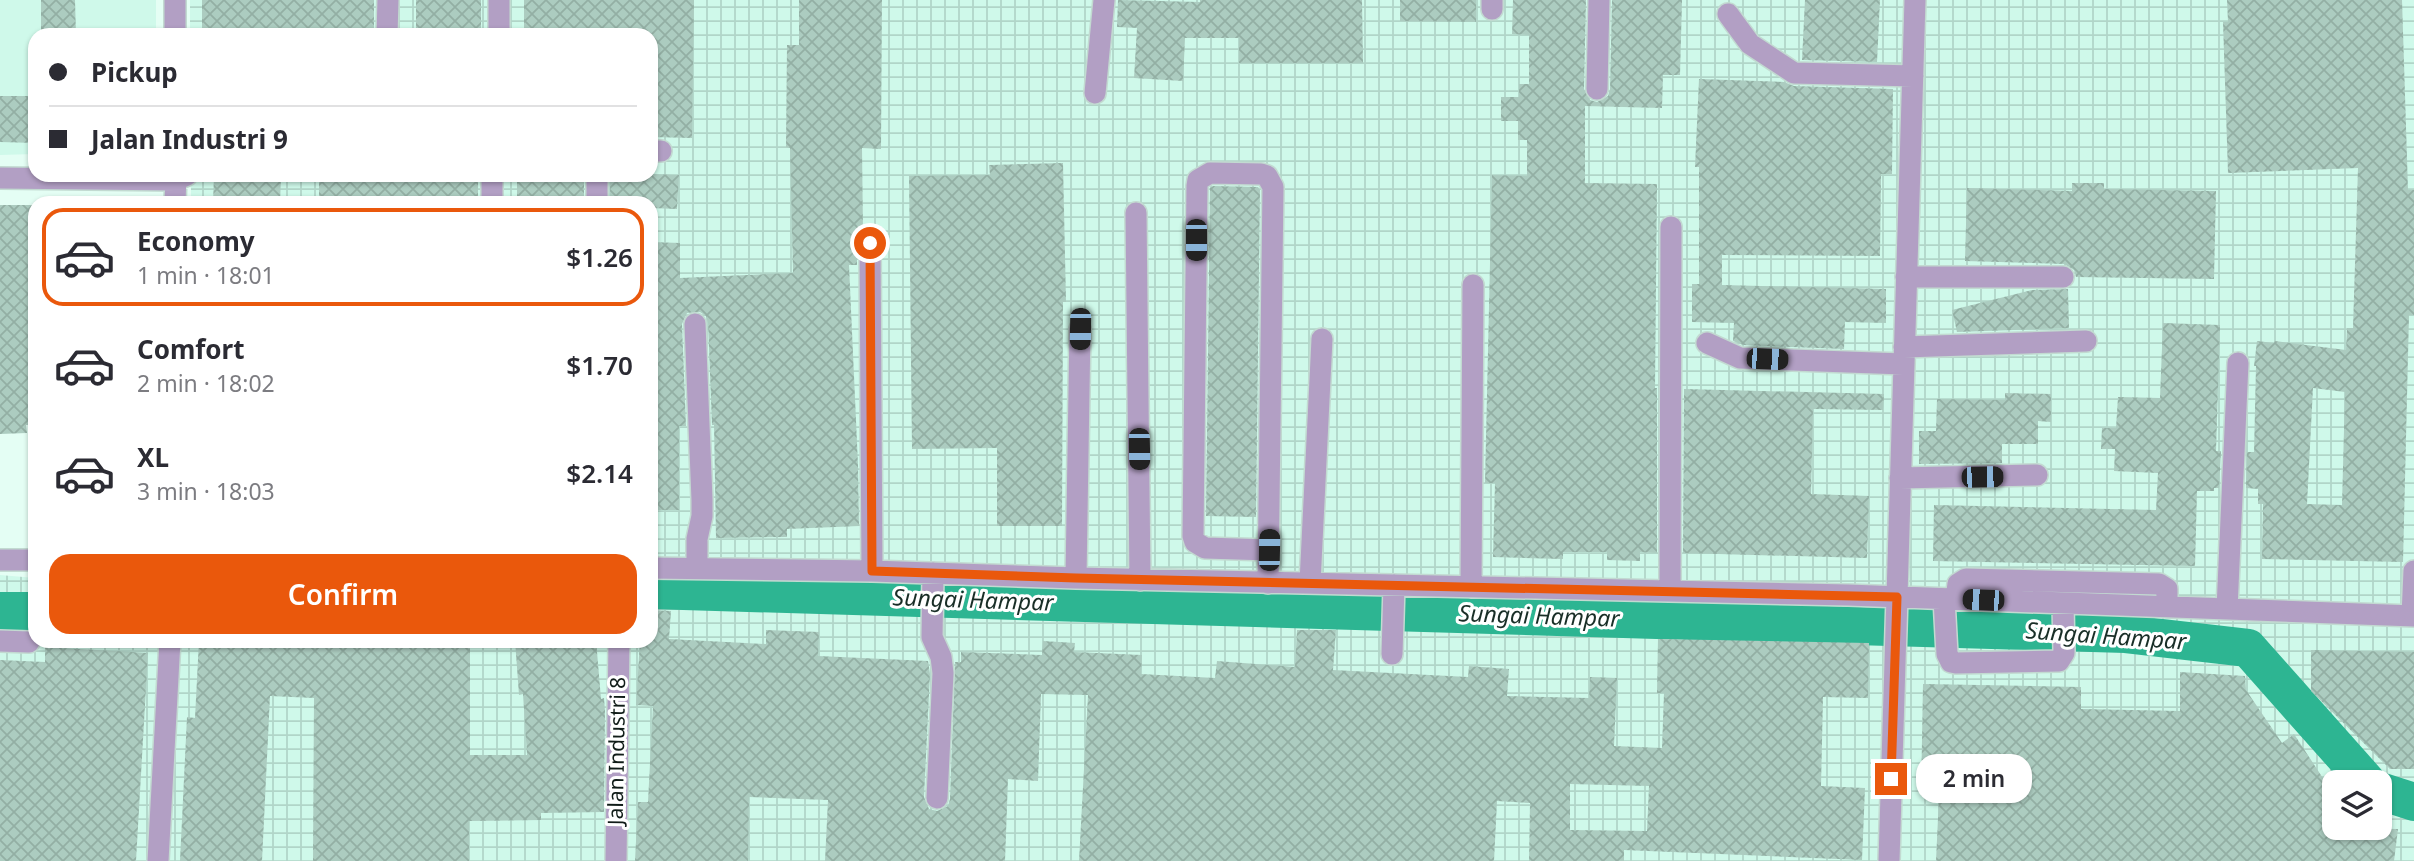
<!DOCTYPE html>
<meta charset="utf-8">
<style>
body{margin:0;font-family:"Noto Sans",sans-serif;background:#f7f7f7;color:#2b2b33;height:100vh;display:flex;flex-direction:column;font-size:26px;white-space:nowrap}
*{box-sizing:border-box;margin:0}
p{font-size:23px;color:#7c7c81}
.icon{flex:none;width:38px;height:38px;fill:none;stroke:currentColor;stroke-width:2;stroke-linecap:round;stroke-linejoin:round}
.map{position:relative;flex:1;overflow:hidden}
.details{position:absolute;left:28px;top:196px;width:630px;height:452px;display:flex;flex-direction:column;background:#fff;border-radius:21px;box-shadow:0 2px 5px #0004}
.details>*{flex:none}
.top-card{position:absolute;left:28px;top:28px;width:630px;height:154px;border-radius:21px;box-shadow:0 2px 5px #0004;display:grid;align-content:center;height:154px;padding:0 21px;background:#fff}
.fabs{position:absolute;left:2322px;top:770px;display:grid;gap:14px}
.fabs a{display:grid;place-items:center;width:70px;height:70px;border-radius:14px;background:#fff;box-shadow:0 2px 5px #0004;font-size:35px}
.end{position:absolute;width:32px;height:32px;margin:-16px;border:9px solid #ea580c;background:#fff;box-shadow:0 0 0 4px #fff}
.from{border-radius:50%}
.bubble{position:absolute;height:49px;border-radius:21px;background:#fff;box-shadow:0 2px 5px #0004;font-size:23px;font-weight:600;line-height:49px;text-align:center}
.car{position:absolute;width:21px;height:42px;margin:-21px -10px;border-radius:9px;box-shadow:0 0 5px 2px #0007;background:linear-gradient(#222 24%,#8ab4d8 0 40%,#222 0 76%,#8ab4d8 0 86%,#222 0)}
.top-card b{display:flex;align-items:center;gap:24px;height:66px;font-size:26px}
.top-card b+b{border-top:2px solid #e1e1e2}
.top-card i{width:18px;height:18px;background:#2b2b33}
ul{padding:12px 0 0;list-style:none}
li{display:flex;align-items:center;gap:21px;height:98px;margin:0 14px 10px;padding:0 7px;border:4px solid transparent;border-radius:21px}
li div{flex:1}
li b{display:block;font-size:26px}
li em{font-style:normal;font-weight:600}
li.on{border-color:#ea580c}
li>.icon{width:63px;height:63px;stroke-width:1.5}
.cta{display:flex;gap:14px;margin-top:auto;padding:14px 21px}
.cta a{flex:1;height:80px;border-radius:21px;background:#ea580c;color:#fff;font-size:28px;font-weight:600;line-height:80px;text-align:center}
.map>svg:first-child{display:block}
.built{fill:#cff9ea}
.industrial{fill:url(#industrial-grid);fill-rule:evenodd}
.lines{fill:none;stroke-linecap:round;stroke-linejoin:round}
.river{stroke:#2db592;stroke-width:38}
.building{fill:url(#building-cross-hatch);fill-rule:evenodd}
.minor-casing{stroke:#c2dad1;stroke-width:24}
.minor{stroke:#b29fc4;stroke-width:21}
.route{stroke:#ea580c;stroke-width:9}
.labels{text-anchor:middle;stroke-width:6;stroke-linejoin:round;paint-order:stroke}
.street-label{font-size:21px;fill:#101c18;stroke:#fff}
.water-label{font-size:23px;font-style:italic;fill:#192e27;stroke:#fff}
</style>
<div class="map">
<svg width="2414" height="861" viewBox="0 0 2414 861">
<defs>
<pattern id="industrial-grid" width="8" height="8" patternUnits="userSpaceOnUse" patternTransform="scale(1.75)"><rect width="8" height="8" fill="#cff9ea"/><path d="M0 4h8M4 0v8" fill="none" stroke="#b1d5c8"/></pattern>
<pattern id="building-cross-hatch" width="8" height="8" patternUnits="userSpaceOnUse" patternTransform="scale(1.75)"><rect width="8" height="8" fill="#acccc0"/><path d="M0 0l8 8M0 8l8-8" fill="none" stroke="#93afa4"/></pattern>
</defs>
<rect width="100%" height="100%" fill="#e4fef4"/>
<path class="built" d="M 0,0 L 156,0 L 156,35 L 35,35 L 35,154 L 0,155 Z"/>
<path class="industrial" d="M 190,0 L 2414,0 L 2414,861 L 0,861 L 0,575 L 35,578 L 35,640 L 651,640 L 651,203 L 191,203 L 191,175 L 651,175 L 651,35 L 190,35 ZM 2334,782 L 2380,782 L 2380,828 L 2334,828 Z"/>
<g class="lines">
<path class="river" d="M 651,590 L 2126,634 L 2248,648 L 2367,782
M 0,611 L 35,611
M 2380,791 L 2414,802"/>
</g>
<path class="building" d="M 41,0 L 75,0 L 76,35 L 41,35 Z
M 202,0 L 374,0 L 374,35 L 202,35 Z
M 416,0 L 481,0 L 481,35 L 416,35 Z
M 524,0 L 694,0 L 692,138 L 651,137 L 651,35 L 524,35 Z
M 799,0 L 882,0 L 881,149 L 862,148 L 863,232 L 857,242 L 857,265 L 849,265 L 858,465 L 859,526 L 787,529 L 787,537 L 716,538 L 714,425 L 712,425 L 708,323 L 706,316 L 700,312 L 687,313 L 682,324 L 686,426 L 679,426 L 679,510 L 651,510 L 651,242 L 680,243 L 680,278 L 793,273 L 790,148 L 786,147 L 787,45 L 799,45 Z
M 1118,0 L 1200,2 L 1200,0 L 1362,0 L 1363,63 L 1239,63 L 1239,38 L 1185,38 L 1183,81 L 1134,78 L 1137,28 L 1117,27 Z
M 1400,0 L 1476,0 L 1476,22 L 1400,21 Z
M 1513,0 L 1586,0 L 1584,89 L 1590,100 L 1597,102 L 1608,96 L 1610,89 L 1612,0 L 1682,0 L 1680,75 L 1663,75 L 1662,108 L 1585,106 L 1585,183 L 1657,184 L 1655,388 L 1657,388 L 1657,553 L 1640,552 L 1640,561 L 1607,560 L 1607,552 L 1563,552 L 1563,559 L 1493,557 L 1495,483 L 1485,483 L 1492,175 L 1527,176 L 1527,140 L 1518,140 L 1518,121 L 1501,121 L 1501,97 L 1519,97 L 1519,84 L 1529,84 L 1529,35 L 1512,34 Z
M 1805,0 L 1880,0 L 1877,62 L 1802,60 Z
M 2227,0 L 2402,0 L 2408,190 L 2414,190 L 2414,315 L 2409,315 L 2403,562 L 2262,559 L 2263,504 L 2258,504 L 2258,489 L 2246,488 L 2247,452 L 2254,452 L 2256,366 L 2254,366 L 2257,341 L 2274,343 L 2275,341 L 2346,350 L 2347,328 L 2353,328 L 2358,168 L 2228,173 L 2223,22 L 2228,22 ZM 2313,388 L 2345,392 L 2342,505 L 2307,504 Z
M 1699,79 L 1784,82 L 1794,86 L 1893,89 L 1892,174 L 1881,174 L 1880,256 L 1722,255 L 1722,285 L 1886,289 L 1886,323 L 1845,322 L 1844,349 L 1743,345 L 1733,341 L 1734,323 L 1692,322 L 1692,284 L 1699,284 L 1699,167 L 1695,167 Z
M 0,96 L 35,96 L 35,143 L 0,142 Z
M 1063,163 L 1066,302 L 1063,302 L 1062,526 L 997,526 L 997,448 L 912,449 L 909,176 L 990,175 L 989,165 Z
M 651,174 L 679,175 L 677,209 L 651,208 L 651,203 L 610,203 L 610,175 Z
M 214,175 L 281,177 L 280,203 L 213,203 Z
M 319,175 L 478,175 L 478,203 L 319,203 Z
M 517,175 L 584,175 L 584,203 L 517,203 Z
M 2072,183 L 2104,183 L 2104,189 L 2216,191 L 2214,279 L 2076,277 L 2074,270 L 2064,264 L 1965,261 L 1967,188 L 2072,191 Z
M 1213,186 L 1258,187 L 1260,190 L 1256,517 L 1206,516 L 1210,188 Z
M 0,205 L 35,205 L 35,425 L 26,425 L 27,433 L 0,434 Z
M 2068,289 L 2069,328 L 1957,332 L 1952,310 L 2032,290 Z
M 2163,323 L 2220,325 L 2216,451 L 2221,451 L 2219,488 L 2214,488 L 2214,491 L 2197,491 L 2195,566 L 1933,561 L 1934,505 L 2156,510 L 2158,473 L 2114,471 L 2115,449 L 2101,449 L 2102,428 L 2116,428 L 2118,397 L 2160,398 Z
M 1684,389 L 1884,394 L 1883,410 L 1813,409 L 1811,494 L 1869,496 L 1867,558 L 1683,553 Z
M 2005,393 L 2051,394 L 2051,422 L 2038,421 L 2038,444 L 2002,444 L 2002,463 L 1919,464 L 1919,431 L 1936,431 L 1937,399 L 2005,400 Z
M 651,610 L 671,611 L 669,639 L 766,644 L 766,630 L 819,632 L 818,656 L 928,661 L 930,674 L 924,797 L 929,809 L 937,811 L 948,806 L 950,799 L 955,662 L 961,662 L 961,652 L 1042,655 L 1043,641 L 1075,643 L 1074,652 L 1142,655 L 1141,674 L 1215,678 L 1217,661 L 1295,667 L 1297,630 L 1336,630 L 1333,670 L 1468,677 L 1469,666 L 1509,669 L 1507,696 L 1589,698 L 1590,677 L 1617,678 L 1614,746 L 1662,748 L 1664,693 L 1657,693 L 1658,639 L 1869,643 L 1868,698 L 1823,697 L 1821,786 L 1865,788 L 1862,860 L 1624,850 L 1624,861 L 1529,861 L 1530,803 L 1497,801 L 1494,861 L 1079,861 L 1088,695 L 1041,694 L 1038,781 L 1008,779 L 1005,861 L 825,861 L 828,800 L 749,797 L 748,861 L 635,861 L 638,802 L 648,802 L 653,706 L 636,705 L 640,640 L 651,640 ZM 1570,784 L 1649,786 L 1647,831 L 1570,830 Z
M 199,640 L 470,643 L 470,755 L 527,755 L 523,694 L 519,695 L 515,640 L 596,640 L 601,699 L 604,698 L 605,711 L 604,812 L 541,813 L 541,820 L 469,821 L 469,861 L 313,861 L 314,698 L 270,696 L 262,861 L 180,861 L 187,717 L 195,718 Z
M 45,647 L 148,653 L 136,861 L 0,861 L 0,660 L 45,662 Z
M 2311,650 L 2414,652 L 2414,769 L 2390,769 L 2311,691 Z
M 2180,672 L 2245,676 L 2246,690 L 2282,743 L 2294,734 L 2334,795 L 2334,828 L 2398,829 L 2394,861 L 1936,861 L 1939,797 L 1921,796 L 1923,684 L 2081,687 L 2081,709 L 2180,711 Z"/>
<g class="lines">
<defs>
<path id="minor" d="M 175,0 L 175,35
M 1492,9 L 1492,0
M 1728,14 L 1750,44 L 1794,73 L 1913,76
M 387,35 L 388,0
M 499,35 L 499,0
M 1597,89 L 1599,0
M 1095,93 L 1104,0
M 651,151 L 661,151
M 492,175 L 492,203
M 0,178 L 176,180 L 187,175
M 175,203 L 176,175
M 597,203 L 597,175
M 1136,213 L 1140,580
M 870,243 L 872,571
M 1906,277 L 2063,277
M 695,324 L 702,500 L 702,516 L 697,539 L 697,568
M 1707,343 L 1740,358 L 1903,364
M 1904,347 L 2086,341
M 1900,478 L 2037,475
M 0,560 L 35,560
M 651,568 L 872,571 L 1076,578 L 1848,595 L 2414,616
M 933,573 L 932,637 L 941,657 L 943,673 L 937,798
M 1076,578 L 1080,329
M 1268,583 L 1273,187 L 1267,176 L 1261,174 L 1210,173 L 1198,180 L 1197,186 L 1193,536 L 1195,542 L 1205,548 L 1269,550
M 1310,583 L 1322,339
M 1471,587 L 1473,285
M 1670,591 L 1671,227
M 1944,599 L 1947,654 L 1951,662 L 1956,663 L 2059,661 L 2064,653 L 2063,603
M 1956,599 L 1958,584 L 1966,579 L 2159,584 L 2167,589 L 2167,607
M 2227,609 L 2238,363
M 2412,616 L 2414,571
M 0,641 L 29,642
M 1392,654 L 1394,585
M 158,861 L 170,640
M 616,861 L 619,640
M 1889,861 L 1915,0"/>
</defs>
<use href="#minor" class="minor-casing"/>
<use href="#minor" class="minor"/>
</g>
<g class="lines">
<path class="route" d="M 870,243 L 872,571 L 1076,578 L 1897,597 L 1891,779"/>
</g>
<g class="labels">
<g class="street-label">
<text transform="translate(617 751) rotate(-89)" y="7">Jalan Industri 8</text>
</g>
<g class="water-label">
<text transform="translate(973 600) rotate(2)" y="8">Sungai Hampar</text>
<text transform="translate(1539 616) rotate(2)" y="8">Sungai Hampar</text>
<text transform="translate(2106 636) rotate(4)" y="8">Sungai Hampar</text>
</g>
</g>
</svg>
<div class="fabs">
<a><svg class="icon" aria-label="layers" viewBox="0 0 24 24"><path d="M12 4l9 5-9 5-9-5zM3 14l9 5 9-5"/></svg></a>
</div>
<i class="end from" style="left:870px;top:243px"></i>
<i class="end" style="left:1891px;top:779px"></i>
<div class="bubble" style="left:1916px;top:754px;width:116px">2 min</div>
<i class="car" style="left:1196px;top:240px;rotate:180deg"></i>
<i class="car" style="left:1080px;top:329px;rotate:181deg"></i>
<i class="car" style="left:1767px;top:359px;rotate:92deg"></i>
<i class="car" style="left:1139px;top:449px;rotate:179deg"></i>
<i class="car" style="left:1982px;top:477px;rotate:89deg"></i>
<i class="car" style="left:1269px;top:550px;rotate:1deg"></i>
<i class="car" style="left:1983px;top:600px;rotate:272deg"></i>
<div class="top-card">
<b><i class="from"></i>Pickup</b>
<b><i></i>Jalan Industri 9</b>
</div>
<section class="details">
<ul>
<li class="on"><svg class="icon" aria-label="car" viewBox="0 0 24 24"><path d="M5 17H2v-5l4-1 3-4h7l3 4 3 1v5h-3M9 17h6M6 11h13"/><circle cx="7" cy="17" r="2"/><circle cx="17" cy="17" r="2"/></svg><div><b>Economy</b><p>1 min · 18:01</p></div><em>$1.26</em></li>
<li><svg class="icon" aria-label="car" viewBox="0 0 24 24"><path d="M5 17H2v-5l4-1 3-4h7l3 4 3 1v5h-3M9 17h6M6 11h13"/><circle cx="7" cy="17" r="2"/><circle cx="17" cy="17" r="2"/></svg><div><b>Comfort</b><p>2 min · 18:02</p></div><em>$1.70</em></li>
<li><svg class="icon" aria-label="car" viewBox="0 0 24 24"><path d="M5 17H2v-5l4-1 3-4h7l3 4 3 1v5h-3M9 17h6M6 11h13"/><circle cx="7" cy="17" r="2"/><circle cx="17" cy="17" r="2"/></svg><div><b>XL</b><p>3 min · 18:03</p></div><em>$2.14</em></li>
</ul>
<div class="cta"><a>Confirm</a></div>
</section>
</div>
